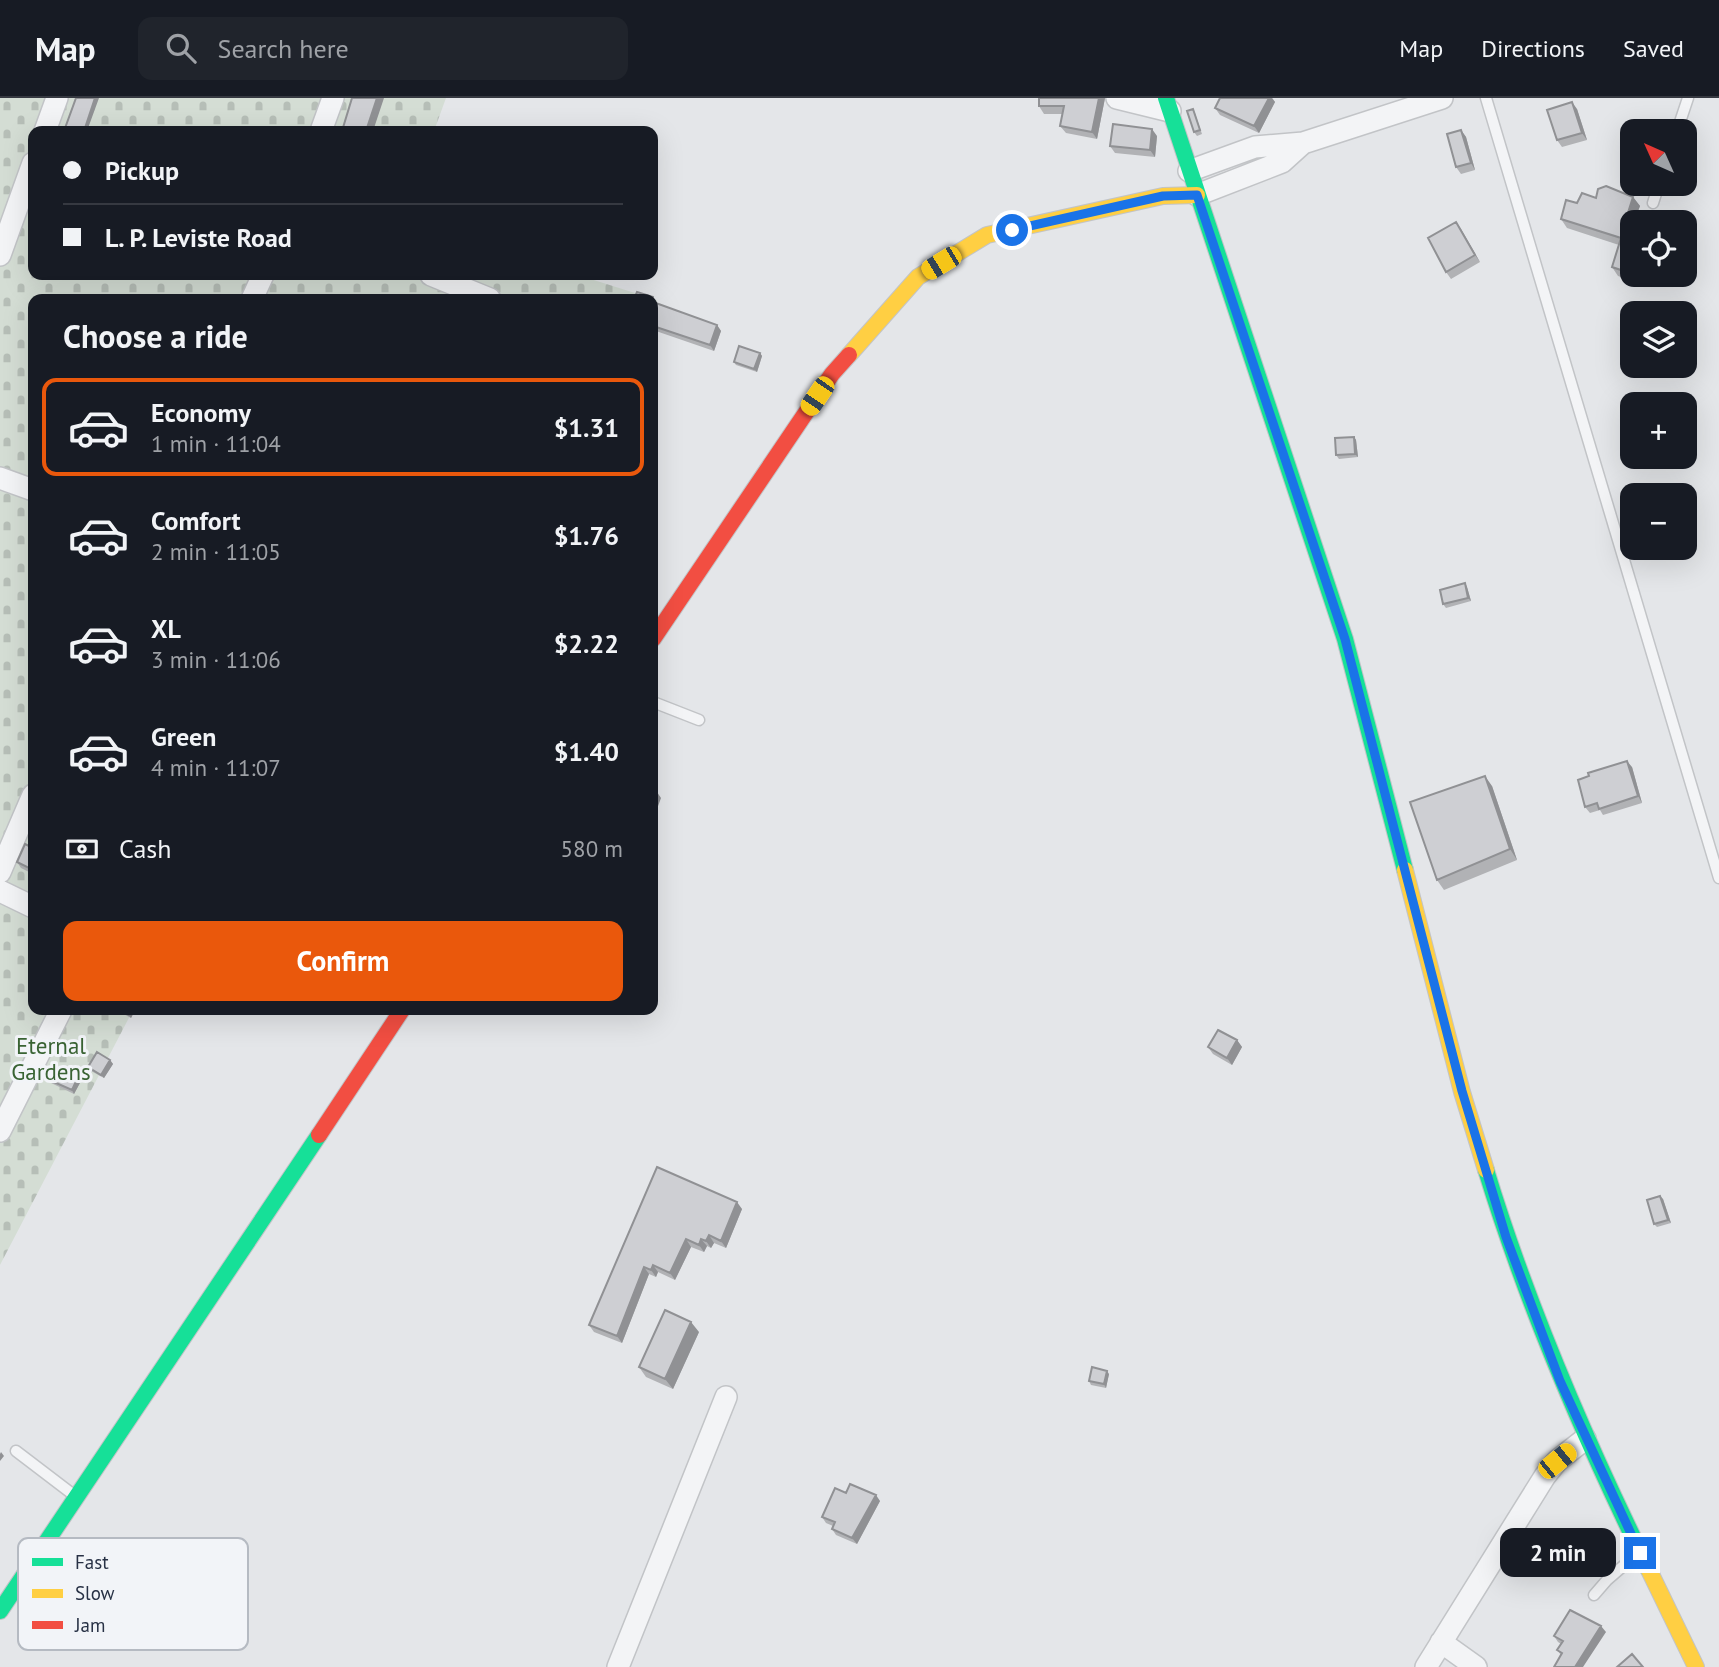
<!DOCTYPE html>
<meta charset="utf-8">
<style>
body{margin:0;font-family:"PT Sans",sans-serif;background:#20242c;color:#f1f3f6;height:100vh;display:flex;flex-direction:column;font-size:26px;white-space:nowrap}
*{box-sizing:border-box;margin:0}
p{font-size:23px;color:#9ea1a6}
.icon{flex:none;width:38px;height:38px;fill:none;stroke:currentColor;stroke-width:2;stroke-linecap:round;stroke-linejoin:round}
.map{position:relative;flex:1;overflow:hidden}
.sheet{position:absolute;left:28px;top:196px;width:630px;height:721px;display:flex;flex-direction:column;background:#171b24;border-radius:14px;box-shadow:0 7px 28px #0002}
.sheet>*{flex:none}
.banner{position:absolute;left:28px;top:28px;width:630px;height:154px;border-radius:14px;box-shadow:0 7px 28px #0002;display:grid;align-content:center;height:154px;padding:0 35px;background:#171b24}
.needle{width:46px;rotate:315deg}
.buttons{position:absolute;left:1620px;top:21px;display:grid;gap:14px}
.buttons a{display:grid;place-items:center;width:77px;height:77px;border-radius:14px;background:#171b24;box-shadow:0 7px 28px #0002;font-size:35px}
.end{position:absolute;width:32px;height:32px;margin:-16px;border:9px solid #1a73e8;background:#fff;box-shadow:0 0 0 4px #fff}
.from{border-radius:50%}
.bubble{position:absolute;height:49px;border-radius:14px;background:#171b24;box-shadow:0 7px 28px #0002;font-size:23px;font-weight:600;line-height:49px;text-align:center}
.car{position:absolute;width:21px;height:42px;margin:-21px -10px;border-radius:9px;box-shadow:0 0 5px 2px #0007;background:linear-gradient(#f5c518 24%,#345 0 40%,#f5c518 0 76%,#345 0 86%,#f5c518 0)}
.banner b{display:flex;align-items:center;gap:24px;height:66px;font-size:26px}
.banner b+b{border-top:2px solid #363941}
.banner i{width:18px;height:18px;background:#f1f3f6}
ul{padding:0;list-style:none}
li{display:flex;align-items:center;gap:21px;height:98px;margin:0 14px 10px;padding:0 21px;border:4px solid transparent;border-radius:14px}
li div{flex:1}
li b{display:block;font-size:26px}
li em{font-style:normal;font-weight:600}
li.current{border-color:#ea580c}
li>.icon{width:63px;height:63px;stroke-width:1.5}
h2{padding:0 35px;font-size:32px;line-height:84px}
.pay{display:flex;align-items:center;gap:18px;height:77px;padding:0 35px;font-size:26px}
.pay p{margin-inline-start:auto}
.primary-button{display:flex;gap:14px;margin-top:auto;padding:14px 35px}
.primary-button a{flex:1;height:80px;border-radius:14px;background:#ea580c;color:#fff;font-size:28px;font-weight:600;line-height:80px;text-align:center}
header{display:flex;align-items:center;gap:42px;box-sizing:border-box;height:98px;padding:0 35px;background:#171b24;border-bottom:2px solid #363941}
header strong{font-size:33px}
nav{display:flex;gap:38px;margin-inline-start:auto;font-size:24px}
.search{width:490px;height:63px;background:#20242c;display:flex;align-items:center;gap:18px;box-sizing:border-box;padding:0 24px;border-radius:14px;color:#9ea1a6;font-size:26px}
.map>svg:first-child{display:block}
.cemetery{fill:url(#cemetery-stones)}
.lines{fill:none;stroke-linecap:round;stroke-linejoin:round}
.lane-casing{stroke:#c2c4c7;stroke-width:13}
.street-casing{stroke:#c2c4c7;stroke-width:24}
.fast-casing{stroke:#c2c4c7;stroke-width:18}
.slow-casing{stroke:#c2c4c7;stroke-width:18}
.jam-casing{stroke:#c2c4c7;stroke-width:18}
.lane{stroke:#f3f4f6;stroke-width:10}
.street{stroke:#f3f4f6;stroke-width:21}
.fast{stroke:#16e098;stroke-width:16}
.slow{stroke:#ffcf43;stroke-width:16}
.jam{stroke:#f24e42;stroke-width:16}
.wall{fill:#b1b2b5}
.shaded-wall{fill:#909194}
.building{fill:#cecfd3;stroke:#909194;stroke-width:2}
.route{stroke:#1a73e8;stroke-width:9}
.labels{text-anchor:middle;stroke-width:6;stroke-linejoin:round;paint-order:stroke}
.park-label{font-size:23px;fill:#396333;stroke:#f2f4f8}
.key{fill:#f2f4f8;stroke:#b5bac2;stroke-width:2}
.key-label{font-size:19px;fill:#283145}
</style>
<header>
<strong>Map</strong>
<div class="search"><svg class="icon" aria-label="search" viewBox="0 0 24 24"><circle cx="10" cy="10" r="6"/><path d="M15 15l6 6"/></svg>Search here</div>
<nav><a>Map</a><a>Directions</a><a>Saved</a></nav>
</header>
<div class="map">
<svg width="1719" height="1569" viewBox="0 0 1719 1569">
<defs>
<pattern id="cemetery-stones" width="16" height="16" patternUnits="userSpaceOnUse" patternTransform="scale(1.75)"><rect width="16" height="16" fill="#d4ddd4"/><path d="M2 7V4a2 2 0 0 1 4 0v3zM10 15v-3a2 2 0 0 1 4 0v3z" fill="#b6beb7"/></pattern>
</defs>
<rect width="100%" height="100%" fill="#e4e6e9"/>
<path class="cemetery" d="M 0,0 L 446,0 L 434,33 L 33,33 L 33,177 L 578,177 L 657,202 L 653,218 L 653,201 L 33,201 L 33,912 L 133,912 L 0,1167 Z"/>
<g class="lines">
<defs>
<path id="lane" d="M 1486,0 L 1719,780
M 1677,33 L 1688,0
M 1653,105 L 1659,86
M 653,604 L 699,622
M 16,1353 L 75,1398
M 1594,1497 L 1607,1482 L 1637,1456"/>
<path id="street" d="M 1117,0 L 1170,13
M 45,33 L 57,0
M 321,33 L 333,0
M 1189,73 L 1255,49 L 1303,45 L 1442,0
M 1197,97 L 1282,64 L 1303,45
M 0,157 L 33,65
M 431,177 L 490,201
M 252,201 L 263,177
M 0,380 L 33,392
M 0,774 L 33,697
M 0,793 L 33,809
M 0,1033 L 61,912
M 1441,1544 L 1476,1569
M 618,1569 L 726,1299
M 1426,1569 L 1545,1378 L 1557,1363 L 1585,1341"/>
<path id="fast" d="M 1166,0 L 1345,541 L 1405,772
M 1486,1072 C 1528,1210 1585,1342 1649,1472
M 0,1513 L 319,1037"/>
<path id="slow" d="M 849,257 L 918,179 L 987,137 L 1163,98 L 1197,97
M 1405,772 L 1462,994 L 1486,1072
M 1649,1472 L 1696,1569"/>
<path id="jam" d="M 653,541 L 832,276 L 849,257
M 319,1037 L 402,912"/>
</defs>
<use href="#lane" class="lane-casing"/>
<use href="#street" class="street-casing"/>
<use href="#fast" class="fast-casing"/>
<use href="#slow" class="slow-casing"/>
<use href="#jam" class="jam-casing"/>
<use href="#lane" class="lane"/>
<use href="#street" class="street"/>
<use href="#fast" class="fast"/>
<use href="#slow" class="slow"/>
<use href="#jam" class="jam"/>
</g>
<path class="wall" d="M 1105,0 L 1097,41 L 1066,35 L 1060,28 L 1063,16 L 1044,16 L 1039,8 Z
M 1220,0 L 1272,0 L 1275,4 L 1259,35 L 1220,17 L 1215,10 Z
M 1577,11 L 1587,42 L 1562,49 L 1557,42 Z
M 1195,15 L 1202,36 L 1197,38 L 1194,34 Z
M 1461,32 L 1466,39 L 1475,72 L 1461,76 L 1456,69 Z
M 1157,38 L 1155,59 L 1115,55 L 1110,48 Z
M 1633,99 L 1640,108 L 1633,124 L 1633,177 L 1652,177 L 1648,188 L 1618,178 L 1612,169 L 1619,147 L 1567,130 L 1561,121 L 1577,105 L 1596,100 Z
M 1456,124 L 1480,164 L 1451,181 L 1446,174 Z
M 653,199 L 657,206 L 717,227 L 721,233 L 714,253 L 653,232 Z
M 760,255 L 762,258 L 757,274 L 736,267 L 734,264 Z
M 1354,339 L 1356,342 L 1358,359 L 1339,361 L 1336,357 Z
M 1465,485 L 1467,489 L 1471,503 L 1446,510 L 1443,506 Z
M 1632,669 L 1642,705 L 1603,717 L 1600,712 L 1590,715 L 1585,709 Z
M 1492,688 L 1517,762 L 1444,792 L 1437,782 Z
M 33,750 L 33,776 L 21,770 L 17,764 Z
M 116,912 L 135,912 L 131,920 Z
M 1237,942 L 1242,949 L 1232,967 L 1213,956 L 1208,949 Z
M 110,962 L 113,966 L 104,980 L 91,973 L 88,969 Z
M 47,981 L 81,983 L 74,996 L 49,984 Z
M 657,1069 L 742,1111 L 726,1150 L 714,1145 L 711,1150 L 707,1148 L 704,1154 L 691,1149 L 675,1182 L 658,1174 L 656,1179 L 649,1176 L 622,1245 L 594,1234 L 589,1227 Z
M 1660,1098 L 1663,1101 L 1671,1125 L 1657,1129 L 1654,1126 Z
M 699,1234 L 673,1291 L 646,1279 L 639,1269 Z
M 1109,1276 L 1106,1290 L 1091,1287 L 1089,1283 Z
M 846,1395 L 880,1403 L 857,1446 L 836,1437 L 832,1431 L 833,1428 L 826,1425 L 822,1419 Z
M 1606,1534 L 1561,1557 L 1557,1552 L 1561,1546 L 1558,1544 L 1554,1538 Z"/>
<path class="shaded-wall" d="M 95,0 L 99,0 L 87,33 L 84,33 Z
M 377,0 L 384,0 L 373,33 L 366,33 Z
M 1099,0 L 1105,0 L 1097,41 L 1092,34 Z
M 1269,0 L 1272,0 L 1275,4 L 1259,35 L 1254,28 Z
M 1572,4 L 1577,11 L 1587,42 L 1582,35 Z
M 1152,31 L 1157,38 L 1155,59 L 1150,52 Z
M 1461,32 L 1466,39 L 1475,72 L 1471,65 Z
M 1633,99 L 1640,108 L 1634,124 L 1626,121 Z
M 1456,124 L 1461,131 L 1480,164 L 1475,157 Z
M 1642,177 L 1652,177 L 1648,188 L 1642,179 Z
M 717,227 L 721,233 L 714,253 L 710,247 Z
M 760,255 L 762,258 L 757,274 L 754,271 Z
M 1354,339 L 1356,342 L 1358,359 L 1355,356 Z
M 1465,485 L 1467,489 L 1471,503 L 1468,500 Z
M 1627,663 L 1632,669 L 1642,705 L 1638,698 Z
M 1485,678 L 1492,688 L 1517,762 L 1510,751 Z
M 653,688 L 661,700 L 653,722 Z
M 131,912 L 135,912 L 131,920 L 129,917 Z
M 1237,942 L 1242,949 L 1232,967 L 1227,960 Z
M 110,962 L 113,966 L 104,980 L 101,977 Z
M 78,979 L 81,983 L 74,996 L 72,992 Z
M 1660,1098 L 1663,1101 L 1671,1125 L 1668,1122 Z
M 737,1104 L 742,1111 L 726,1150 L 721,1143 Z
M 709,1137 L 714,1145 L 711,1150 L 706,1143 Z
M 686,1141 L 691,1149 L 675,1182 L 670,1175 Z
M 701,1141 L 707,1148 L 704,1154 L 699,1147 Z
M 653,1167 L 658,1174 L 656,1179 L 651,1172 Z
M 644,1169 L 649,1176 L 622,1245 L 617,1238 Z
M 691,1224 L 699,1234 L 673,1291 L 665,1281 Z
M 1107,1273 L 1109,1276 L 1106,1290 L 1104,1286 Z
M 1,1354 L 4,1358 L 0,1363 L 0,1356 Z
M 876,1397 L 880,1403 L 857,1446 L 852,1440 Z
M 1601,1528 L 1606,1534 L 1583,1569 L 1575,1569 Z"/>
<path class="building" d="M 76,0 L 95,0 L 84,33 L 64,33 Z
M 352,0 L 377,0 L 366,33 L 342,33 Z
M 1039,0 L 1099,0 L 1092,34 L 1060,28 L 1064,8 L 1039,8 Z
M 1220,0 L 1269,0 L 1254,28 L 1215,10 Z
M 1572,4 L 1582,35 L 1557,42 L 1547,12 Z
M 1193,11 L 1200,32 L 1194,34 L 1187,13 Z
M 1113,26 L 1152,31 L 1150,52 L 1110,48 Z
M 1461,32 L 1471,65 L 1456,69 L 1447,36 Z
M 1606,88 L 1633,99 L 1626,121 L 1640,124 L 1633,124 L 1633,176 L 1612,169 L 1621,140 L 1561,121 L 1566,102 L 1577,105 L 1582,95 L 1596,100 L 1598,91 Z
M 1456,124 L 1475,157 L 1446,174 L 1428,140 Z
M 637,194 L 653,199 L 653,201 L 634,201 Z
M 653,204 L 717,227 L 710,247 L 653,228 Z
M 739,248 L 760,255 L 754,271 L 734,264 Z
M 1354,339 L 1355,356 L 1336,357 L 1335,340 Z
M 1465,485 L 1468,500 L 1443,506 L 1440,492 Z
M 1627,663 L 1638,698 L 1599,711 L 1597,705 L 1585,709 L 1578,682 L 1589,678 L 1588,675 Z
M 1485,678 L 1510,751 L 1437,782 L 1410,704 Z
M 25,746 L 33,750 L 33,772 L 17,764 Z
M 120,912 L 131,912 L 129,917 Z
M 1218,932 L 1237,942 L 1227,960 L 1208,949 Z
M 97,954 L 110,962 L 101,977 L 88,969 Z
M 53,968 L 78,979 L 72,992 L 47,981 Z
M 657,1069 L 737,1104 L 721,1143 L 709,1137 L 706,1143 L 701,1141 L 699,1147 L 686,1141 L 670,1175 L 653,1167 L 651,1172 L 644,1169 L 617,1238 L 589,1227 Z
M 1660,1098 L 1668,1122 L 1654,1126 L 1647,1102 Z
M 665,1212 L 691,1224 L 665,1281 L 639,1269 Z
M 1092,1269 L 1107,1273 L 1104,1286 L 1089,1283 Z
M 850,1386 L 876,1397 L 852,1440 L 832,1431 L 835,1424 L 822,1419 L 835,1390 L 846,1395 Z
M 1570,1512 L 1601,1528 L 1575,1569 L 1554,1569 L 1562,1555 L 1557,1552 L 1563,1543 L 1554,1538 Z
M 1632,1556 L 1643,1569 L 1617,1569 Z"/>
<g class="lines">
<path class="route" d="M 1012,132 L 1163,98 L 1197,97 L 1345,541 L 1462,993 L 1506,1139 L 1560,1283 L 1640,1455"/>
</g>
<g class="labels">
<g class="park-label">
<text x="51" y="956">Eternal<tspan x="51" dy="26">Gardens</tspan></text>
</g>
</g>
<rect x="18" y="1440" width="230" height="112" rx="10" class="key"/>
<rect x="32" y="1460" width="31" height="8" fill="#16e098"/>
<rect x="32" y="1491" width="31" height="9" fill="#ffcf43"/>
<rect x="32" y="1523" width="31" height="8" fill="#f24e42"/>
<g class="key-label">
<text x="75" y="1471">Fast</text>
<text x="75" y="1502">Slow</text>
<text x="75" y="1534">Jam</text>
</g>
</svg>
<div class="buttons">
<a><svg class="needle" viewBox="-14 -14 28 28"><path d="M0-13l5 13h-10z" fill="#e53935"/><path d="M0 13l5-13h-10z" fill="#9ea1a6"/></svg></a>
<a><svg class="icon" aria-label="locate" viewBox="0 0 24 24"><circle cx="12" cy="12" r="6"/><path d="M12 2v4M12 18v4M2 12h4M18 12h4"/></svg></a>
<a><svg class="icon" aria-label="layers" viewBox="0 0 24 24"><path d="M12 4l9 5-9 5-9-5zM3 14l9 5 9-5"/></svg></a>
<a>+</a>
<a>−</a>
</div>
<i class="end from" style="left:1012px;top:132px"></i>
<i class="end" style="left:1640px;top:1455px"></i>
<div class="bubble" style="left:1500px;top:1430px;width:116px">2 min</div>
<i class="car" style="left:941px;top:165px;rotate:239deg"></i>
<i class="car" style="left:817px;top:298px;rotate:214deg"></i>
<i class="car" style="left:1557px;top:1363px;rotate:51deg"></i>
<div class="banner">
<b><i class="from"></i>Pickup</b>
<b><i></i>L. P. Leviste Road</b>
</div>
<section class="sheet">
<h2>Choose a ride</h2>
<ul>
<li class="current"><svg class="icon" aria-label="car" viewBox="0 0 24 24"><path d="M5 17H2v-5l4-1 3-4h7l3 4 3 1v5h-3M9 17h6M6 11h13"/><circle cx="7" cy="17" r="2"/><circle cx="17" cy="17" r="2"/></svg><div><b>Economy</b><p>1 min · 11:04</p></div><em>$1.31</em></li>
<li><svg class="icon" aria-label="car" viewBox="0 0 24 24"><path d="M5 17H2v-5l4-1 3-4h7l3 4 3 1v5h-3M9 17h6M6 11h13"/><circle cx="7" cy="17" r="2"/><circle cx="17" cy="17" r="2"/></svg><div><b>Comfort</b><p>2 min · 11:05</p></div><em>$1.76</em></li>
<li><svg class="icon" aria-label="car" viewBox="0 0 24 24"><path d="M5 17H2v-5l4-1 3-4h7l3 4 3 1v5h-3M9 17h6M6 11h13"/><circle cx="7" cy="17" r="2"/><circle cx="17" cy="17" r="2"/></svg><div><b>XL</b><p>3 min · 11:06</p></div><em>$2.22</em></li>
<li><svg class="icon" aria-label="car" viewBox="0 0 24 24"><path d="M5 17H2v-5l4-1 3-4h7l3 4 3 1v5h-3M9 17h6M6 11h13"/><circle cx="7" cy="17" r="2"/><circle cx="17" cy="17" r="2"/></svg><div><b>Green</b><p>4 min · 11:07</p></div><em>$1.40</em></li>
</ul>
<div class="pay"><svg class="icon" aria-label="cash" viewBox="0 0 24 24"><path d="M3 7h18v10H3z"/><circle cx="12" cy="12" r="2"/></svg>Cash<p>580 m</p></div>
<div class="primary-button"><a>Confirm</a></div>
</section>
</div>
